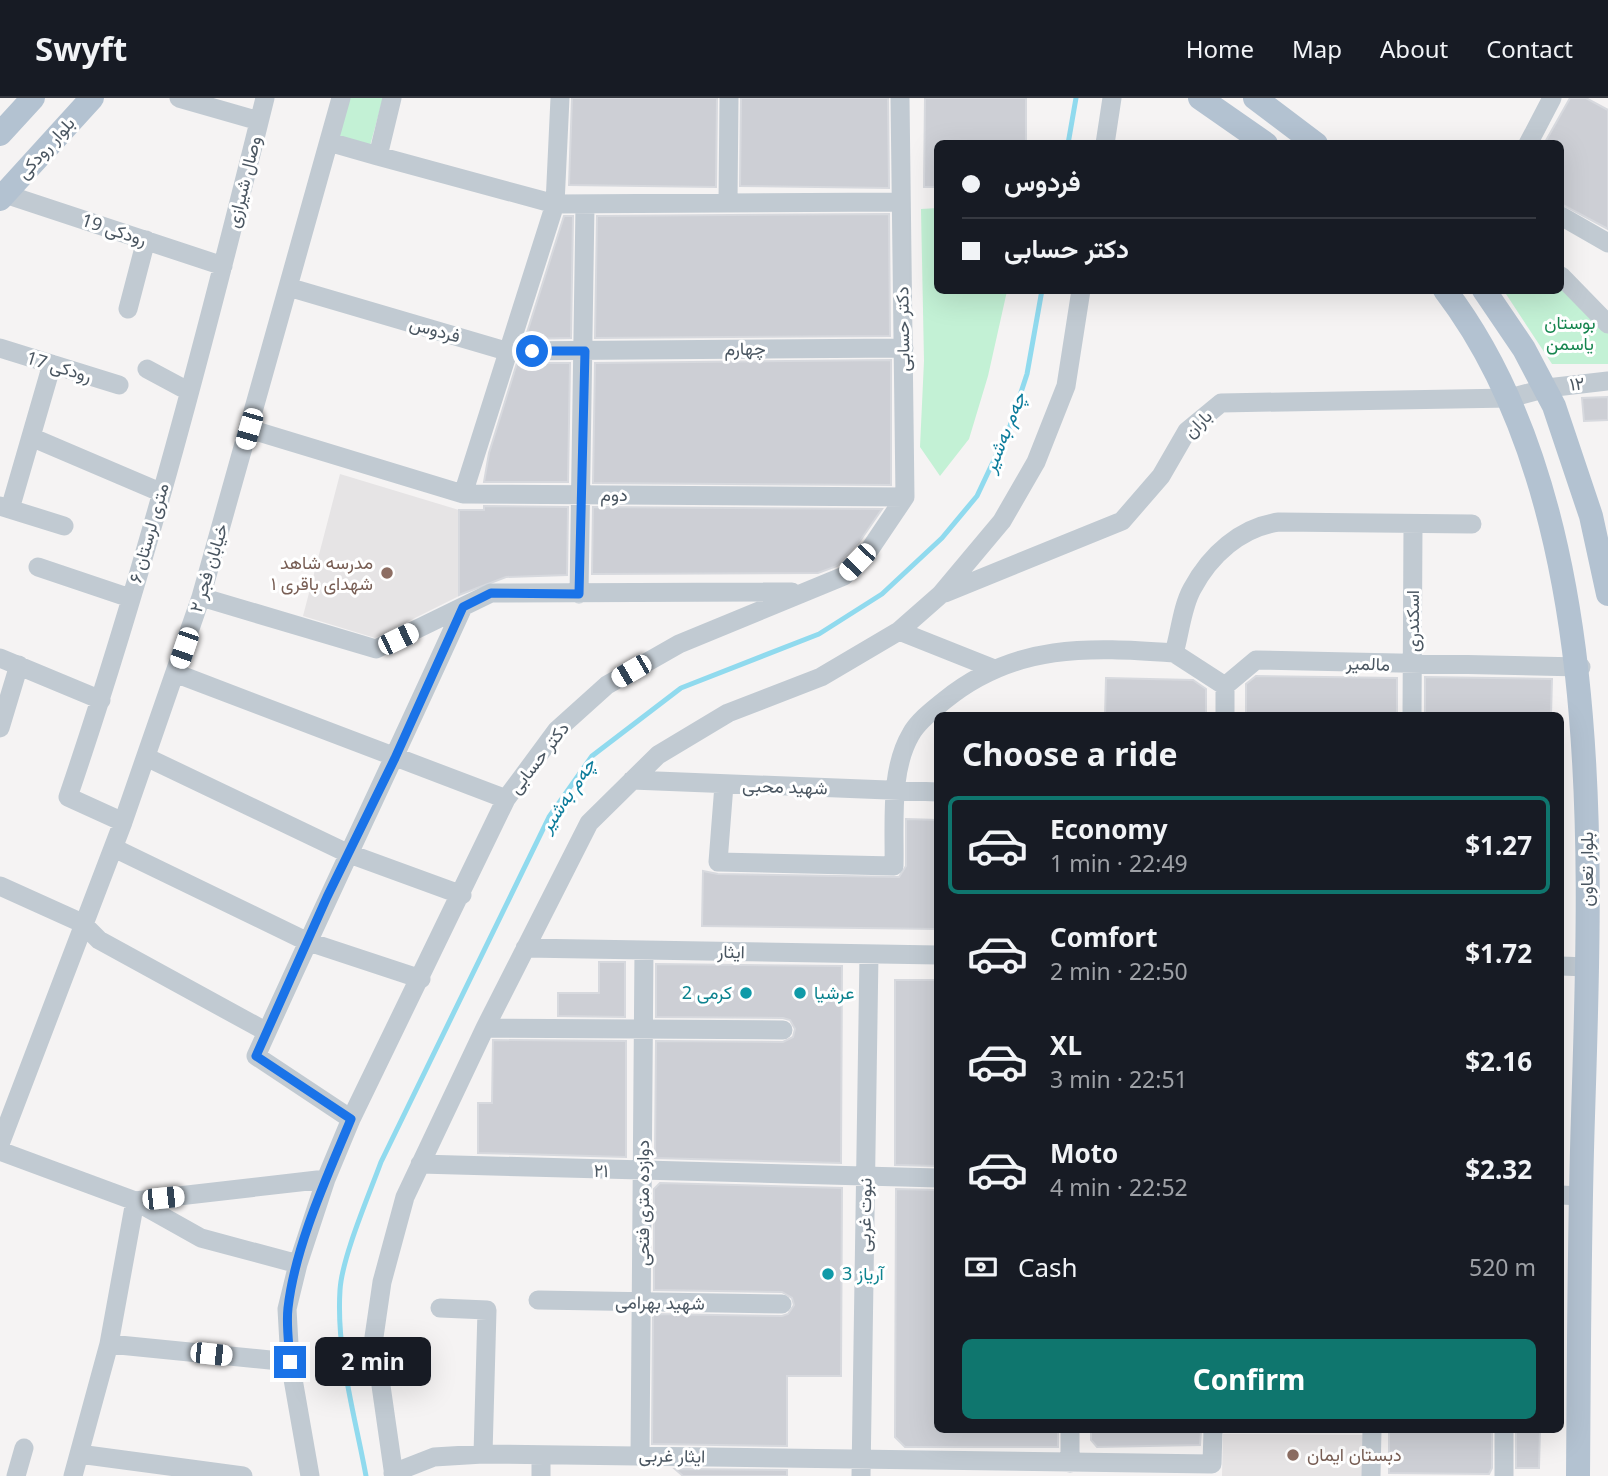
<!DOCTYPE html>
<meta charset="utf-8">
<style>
body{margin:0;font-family:"Noto Sans",Vazirmatn,sans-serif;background:#242831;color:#f1f3f6;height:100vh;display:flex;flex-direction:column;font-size:26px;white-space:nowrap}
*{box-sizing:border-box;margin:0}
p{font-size:23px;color:#9ea1a6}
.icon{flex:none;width:38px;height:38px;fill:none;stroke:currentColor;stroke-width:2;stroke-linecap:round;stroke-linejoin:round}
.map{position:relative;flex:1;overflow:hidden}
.details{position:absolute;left:934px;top:614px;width:630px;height:721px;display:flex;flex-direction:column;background:#171b24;border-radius:10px;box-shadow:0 7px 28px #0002}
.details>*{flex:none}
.guide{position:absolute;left:934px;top:42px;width:630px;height:154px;border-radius:10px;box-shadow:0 7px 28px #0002;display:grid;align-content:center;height:154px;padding:0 28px;background:#171b24}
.end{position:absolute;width:32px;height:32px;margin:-16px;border:9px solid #1a73e8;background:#fff;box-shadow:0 0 0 4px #fff}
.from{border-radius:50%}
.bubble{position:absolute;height:49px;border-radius:10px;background:#171b24;box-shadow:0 7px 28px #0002;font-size:23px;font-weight:700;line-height:49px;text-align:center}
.car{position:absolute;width:21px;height:42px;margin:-21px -10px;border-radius:9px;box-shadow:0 0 5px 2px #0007;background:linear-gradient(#fff 24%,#345 0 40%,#fff 0 76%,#345 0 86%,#fff 0)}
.guide b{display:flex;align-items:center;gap:24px;height:66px;font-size:26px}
.guide b+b{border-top:2px solid #363941}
.guide i{width:18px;height:18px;background:#f1f3f6}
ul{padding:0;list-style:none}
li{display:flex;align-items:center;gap:21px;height:98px;margin:0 14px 10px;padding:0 14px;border:4px solid transparent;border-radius:10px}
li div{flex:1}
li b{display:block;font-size:26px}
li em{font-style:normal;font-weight:700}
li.on{border-color:#0f766e}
li>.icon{width:63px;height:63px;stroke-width:1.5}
h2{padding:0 28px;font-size:32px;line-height:84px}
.pay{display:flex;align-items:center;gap:18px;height:77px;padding:0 28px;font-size:26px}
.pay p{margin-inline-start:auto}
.action{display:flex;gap:14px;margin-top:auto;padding:14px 28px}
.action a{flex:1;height:80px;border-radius:10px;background:#0f766e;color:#fff;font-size:28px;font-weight:700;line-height:80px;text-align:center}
header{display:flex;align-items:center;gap:42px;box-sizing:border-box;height:98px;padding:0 35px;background:#171b24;border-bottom:2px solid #363941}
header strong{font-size:33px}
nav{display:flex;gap:38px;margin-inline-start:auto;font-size:24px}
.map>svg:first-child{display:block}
.education{fill:#e6e4e5}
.green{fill:#c3f1d5}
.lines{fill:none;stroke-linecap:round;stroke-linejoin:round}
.stream{stroke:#90daee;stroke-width:5}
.building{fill:#cdcfd5;stroke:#d7d9de;stroke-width:2}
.minor{stroke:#c1cad2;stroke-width:19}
.major{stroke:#b3c2d1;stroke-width:24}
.route{stroke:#1a73e8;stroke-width:9}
.education-dot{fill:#8d6e63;stroke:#fff;stroke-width:2.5}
.culture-dot{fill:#0f9aa8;stroke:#fff;stroke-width:2.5}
.labels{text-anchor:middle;stroke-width:6;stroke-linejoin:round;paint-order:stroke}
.street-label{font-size:18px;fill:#4a5661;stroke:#fff}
.park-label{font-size:18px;fill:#17864f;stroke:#fff}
.education-label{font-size:18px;fill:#785e54;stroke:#fff;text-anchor:end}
.culture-label{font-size:18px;fill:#0d838f;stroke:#fff;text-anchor:start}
.water-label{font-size:19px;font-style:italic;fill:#0c7c9b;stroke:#fff}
</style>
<header>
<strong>Swyft</strong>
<nav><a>Home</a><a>Map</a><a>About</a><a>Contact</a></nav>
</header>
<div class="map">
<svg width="1608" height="1378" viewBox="0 0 1608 1378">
<rect width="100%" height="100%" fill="#f5f3f3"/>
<path class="education" d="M 340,376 L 459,412 L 459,498 L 375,540 L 303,518 Z
M 1223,1336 L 1363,1337 L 1363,1378 L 1222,1378 Z"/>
<path class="green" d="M 348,0 L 383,0 L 370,48 L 337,39 Z
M 938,110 L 938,192 L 1007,193 L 988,278 L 969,341 L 940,378 L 920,349 L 924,263 L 921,111 Z
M 1561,182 L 1608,229 L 1608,266 L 1552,266 L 1504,193 L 1561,192 Z"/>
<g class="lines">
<path class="stream" d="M 1068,46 L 1076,0
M 366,1378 C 355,1318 336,1254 340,1192 C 342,1159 369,1097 381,1064 L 549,719 L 592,658 L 681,590 L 819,536 L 882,496 L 942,440 L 977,398 L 1010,328 L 1027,276 L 1042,192"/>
</g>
<path class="building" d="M 572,0 L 717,0 L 716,89 L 569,87 Z
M 741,0 L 888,0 L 889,90 L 740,88 Z
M 925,0 L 1026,0 L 1026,46 L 938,46 L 938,89 L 924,89 Z
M 1570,0 L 1586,0 L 1608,12 L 1608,131 L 1561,106 L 1561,46 L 1544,46 Z
M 889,116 L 890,238 L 595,240 L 597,118 Z
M 564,118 L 573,118 L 571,240 L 525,241 Z
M 891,262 L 891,387 L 593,385 L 595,265 Z
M 517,265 L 570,265 L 568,384 L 484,384 L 489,355 Z
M 1608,299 L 1608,322 L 1584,323 L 1582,300 Z
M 484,408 L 568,409 L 567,477 L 506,479 L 459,497 L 459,412 L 484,412 Z
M 593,409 L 882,411 L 860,443 L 837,468 L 818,475 L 592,476 Z
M 1256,578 L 1397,580 L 1397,618 L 1246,618 L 1246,586 Z
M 1425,579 L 1552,581 L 1551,618 L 1425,618 Z
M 1106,580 L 1193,582 L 1206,591 L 1206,618 L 1105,618 Z
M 906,721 L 938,722 L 938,831 L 702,828 L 703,773 L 718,776 L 899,779 L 906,768 Z
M 599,864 L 625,864 L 625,919 L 558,918 L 558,895 L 599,895 Z
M 656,866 L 842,868 L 841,1065 L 655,1060 L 656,943 L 783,944 L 793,939 L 795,931 L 790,922 L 783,920 L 656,919 Z
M 895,882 L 938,882 L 938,1068 L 895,1067 Z
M 493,942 L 626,943 L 626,1059 L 478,1055 L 478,1005 L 492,1005 Z
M 660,1085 L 842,1090 L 841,1278 L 787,1278 L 787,1348 L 652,1346 L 653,1216 L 782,1218 L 788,1216 L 794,1207 L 792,1200 L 782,1194 L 654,1192 L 654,1091 Z
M 896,1091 L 938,1092 L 938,1332 L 1058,1332 L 1058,1349 L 905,1349 L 895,1339 Z
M 1091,1332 L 1201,1332 L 1200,1347 L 1097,1349 L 1091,1342 Z
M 1389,1332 L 1492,1332 L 1492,1370 L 1489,1376 L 1389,1375 Z
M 1516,1332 L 1540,1332 L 1539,1370 L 1516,1370 Z
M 675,1371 L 787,1372 L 787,1378 L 683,1378 Z"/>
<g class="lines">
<path class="minor" d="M 179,0 L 259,23
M 392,0 L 378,58 L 555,106 L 900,104
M 329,44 L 378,58
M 1105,46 L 1112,0
M 1528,46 L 1552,0
M 5,96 L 223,168
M 728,104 L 729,0
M 1561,118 L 1608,145
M 1561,178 L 1608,226
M 288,189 L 506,253 L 904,250
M 128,211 L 146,142
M 0,250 L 119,287
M 147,271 L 188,293
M 249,331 L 463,396 L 905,399
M 31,339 L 160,394
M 463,396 L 555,106 L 560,0
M 0,408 L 64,428
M 10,411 L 52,266
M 1472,426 L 1279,424 C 1241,429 1210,457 1192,491 C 1182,509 1180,535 1174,555 L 1225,588 L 1256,562 L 1581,569
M 38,469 L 130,500
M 945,495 L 1122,423 L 1161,378 L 1187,333 L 1221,305 L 1510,300 L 1547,290 L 1608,283
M 579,496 L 585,108
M 201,499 L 376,551 L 491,495 L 792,494
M 899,533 L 992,570
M 0,560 L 101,602
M 175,575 L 506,701
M 1225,618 L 1225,588
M 1412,618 L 1413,427
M 0,630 L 19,567
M 146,659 L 347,755 L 462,797
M 632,682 L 938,694
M 724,687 L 718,764 L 894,768 C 895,727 889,673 911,636 C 918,623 934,611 945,602 C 1015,545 1089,549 1174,555
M 123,724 L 68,699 C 146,470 207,234 265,0
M 114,750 L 306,843 L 421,881
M 0,788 L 82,825 L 99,842 L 267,934
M 525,850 L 938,857
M 1561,868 L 1587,869
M 485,930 L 783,932
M 351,1021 L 256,958 C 324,807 395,659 463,509
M 0,1046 L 123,724 L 201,499 L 341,0
M 0,1053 L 135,1103 L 201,1140 L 298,1166
M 420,1066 L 938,1080
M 1561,1097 L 1581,1098
M 538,1202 L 782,1206
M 440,1210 L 487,1212 L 483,1356
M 109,1246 L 290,1264
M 79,1356 L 243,1378
M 541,1357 L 541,1378
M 640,1358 L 644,852
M 1070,1365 L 1070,1332
M 393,1375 L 434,1359 L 483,1356 L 1212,1366 L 1213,1332
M 16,1378 L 24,1350
M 73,1378 L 109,1246 L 135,1103 L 326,1081
M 310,1378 L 290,1264 L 287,1211 L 298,1166 L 326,1081 L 351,1021 L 506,701 L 557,632 L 607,587 L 679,546 L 844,478 L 870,451 L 905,399 L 900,0
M 394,1378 L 374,1239 L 382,1184 L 405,1099 L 485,930 L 589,725 L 658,657 L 728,615 L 821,579 L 899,533 L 940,497 L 1002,423 L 1036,364 L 1066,288 L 1081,192
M 861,1378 L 869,856
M 1371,1378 L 1372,1332
M 1504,1378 L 1504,1332"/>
<path class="major" d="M 1200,0 L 1266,46
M 1255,0 L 1316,46
M 0,36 L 33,0
M 0,101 L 92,0
M 1445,192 C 1608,406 1591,759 1583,1018 C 1579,1138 1579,1258 1578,1378
M 1484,192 L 1524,251 L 1554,308 L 1591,418 L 1608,496"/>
</g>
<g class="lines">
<path class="route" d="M 290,1264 C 289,1246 286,1227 288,1210 C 295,1148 327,1079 351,1021 L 256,958 L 327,799 L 395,660 L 463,509 L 491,495 L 579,496 L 585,253 L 532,253"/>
</g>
<g class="education-dot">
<circle cx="387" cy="475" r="7"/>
<circle cx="1293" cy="1357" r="7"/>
</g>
<g class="culture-dot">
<circle cx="746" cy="895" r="7"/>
<circle cx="800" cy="895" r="7"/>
<circle cx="828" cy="1176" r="7"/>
</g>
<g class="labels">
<g class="street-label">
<text transform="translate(46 50) rotate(-48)" y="6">بلوار رودکی</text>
<text transform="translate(244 84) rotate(-76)" y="6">وصال شیرازی</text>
<text transform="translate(114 132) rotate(18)" y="6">رودکی 19</text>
<text transform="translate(903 231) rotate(-91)" y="6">دکتر حسابی</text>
<text transform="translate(435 232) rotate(16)" y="6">فردوس</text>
<text transform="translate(745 251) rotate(-1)" y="6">چهارم</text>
<text transform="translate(59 269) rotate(17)" y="6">رودکی 17</text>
<text transform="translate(1577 286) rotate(-7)" y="6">۱۲</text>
<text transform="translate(1198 326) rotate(-45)" y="6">باران</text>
<text x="614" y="403">دوم</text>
<text transform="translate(149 435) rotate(-74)" y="6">۶ متری لرستان</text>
<text transform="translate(209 470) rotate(-73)" y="6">خیابان فجر ۲</text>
<text transform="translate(1413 523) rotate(-90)" y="6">اسکندری</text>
<text transform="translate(1368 566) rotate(2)" y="6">مالمیر</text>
<text transform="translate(539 660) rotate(-52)" y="6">دکتر حسابی</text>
<text transform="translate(785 689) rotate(2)" y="6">شهید محبی</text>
<text transform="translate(1587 771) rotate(-90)" y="6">بلوار تعاون</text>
<text transform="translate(731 854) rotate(1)" y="6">ایثار</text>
<text transform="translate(601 1073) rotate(2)" y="6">۲۱</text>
<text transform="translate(643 1105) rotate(-90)" y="6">دوازده متری فتحی</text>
<text transform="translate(865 1117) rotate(-89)" y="6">نبوت غربی</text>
<text transform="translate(660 1205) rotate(1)" y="6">شهید بهرامی</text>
<text transform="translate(672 1358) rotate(1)" y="6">ایثار غربی</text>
</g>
<g class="park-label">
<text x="1570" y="231">بوستان<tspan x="1570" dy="21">یاسمن</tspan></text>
</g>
<g class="education-label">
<text x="373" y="471">مدرسه شاهد<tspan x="373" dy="21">شهدای باقری ۱</tspan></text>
<text x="1307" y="1363" text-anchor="start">دبستان ایمان</text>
</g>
<g class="culture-label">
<text x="732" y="901" text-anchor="end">کرمی 2</text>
<text x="814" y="901">عرشیا</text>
<text x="842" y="1182">آریاز 3</text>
</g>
<g class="water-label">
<text transform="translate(1004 334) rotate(-68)" y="7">چەم بەشیر</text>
<text transform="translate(567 697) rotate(-56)" y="7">چەم بەشیر</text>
</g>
</g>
</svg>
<i class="end from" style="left:532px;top:253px"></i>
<i class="end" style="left:290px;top:1264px"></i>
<div class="bubble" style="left:315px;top:1239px;width:116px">2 min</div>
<i class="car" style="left:249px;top:331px;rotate:196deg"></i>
<i class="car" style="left:857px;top:464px;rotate:224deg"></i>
<i class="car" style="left:398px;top:541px;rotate:64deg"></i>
<i class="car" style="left:184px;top:550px;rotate:199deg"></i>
<i class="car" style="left:631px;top:573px;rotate:240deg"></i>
<i class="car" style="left:163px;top:1100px;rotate:84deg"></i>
<i class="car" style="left:211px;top:1256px;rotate:96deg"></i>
<div class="guide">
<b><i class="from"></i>فردوس</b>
<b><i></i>دکتر حسابی</b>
</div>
<section class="details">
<h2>Choose a ride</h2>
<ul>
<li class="on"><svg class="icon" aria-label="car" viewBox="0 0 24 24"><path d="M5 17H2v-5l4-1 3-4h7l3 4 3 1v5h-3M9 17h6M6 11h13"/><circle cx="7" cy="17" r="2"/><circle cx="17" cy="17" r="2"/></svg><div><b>Economy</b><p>1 min · 22:49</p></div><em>$1.27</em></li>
<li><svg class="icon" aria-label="car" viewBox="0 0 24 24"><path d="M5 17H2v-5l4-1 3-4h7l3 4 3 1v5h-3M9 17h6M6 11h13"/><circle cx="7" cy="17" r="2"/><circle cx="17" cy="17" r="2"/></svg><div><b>Comfort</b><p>2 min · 22:50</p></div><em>$1.72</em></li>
<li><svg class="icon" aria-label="car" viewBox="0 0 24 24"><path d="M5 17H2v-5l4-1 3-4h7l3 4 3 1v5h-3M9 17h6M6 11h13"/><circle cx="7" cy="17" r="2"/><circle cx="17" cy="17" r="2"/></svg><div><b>XL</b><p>3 min · 22:51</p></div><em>$2.16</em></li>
<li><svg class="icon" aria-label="car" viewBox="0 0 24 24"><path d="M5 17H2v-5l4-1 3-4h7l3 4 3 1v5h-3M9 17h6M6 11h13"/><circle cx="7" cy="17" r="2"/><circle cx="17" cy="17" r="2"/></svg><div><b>Moto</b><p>4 min · 22:52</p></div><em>$2.32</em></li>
</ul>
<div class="pay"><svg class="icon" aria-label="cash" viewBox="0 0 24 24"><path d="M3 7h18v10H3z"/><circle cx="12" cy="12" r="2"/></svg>Cash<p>520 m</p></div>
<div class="action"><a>Confirm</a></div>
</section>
</div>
